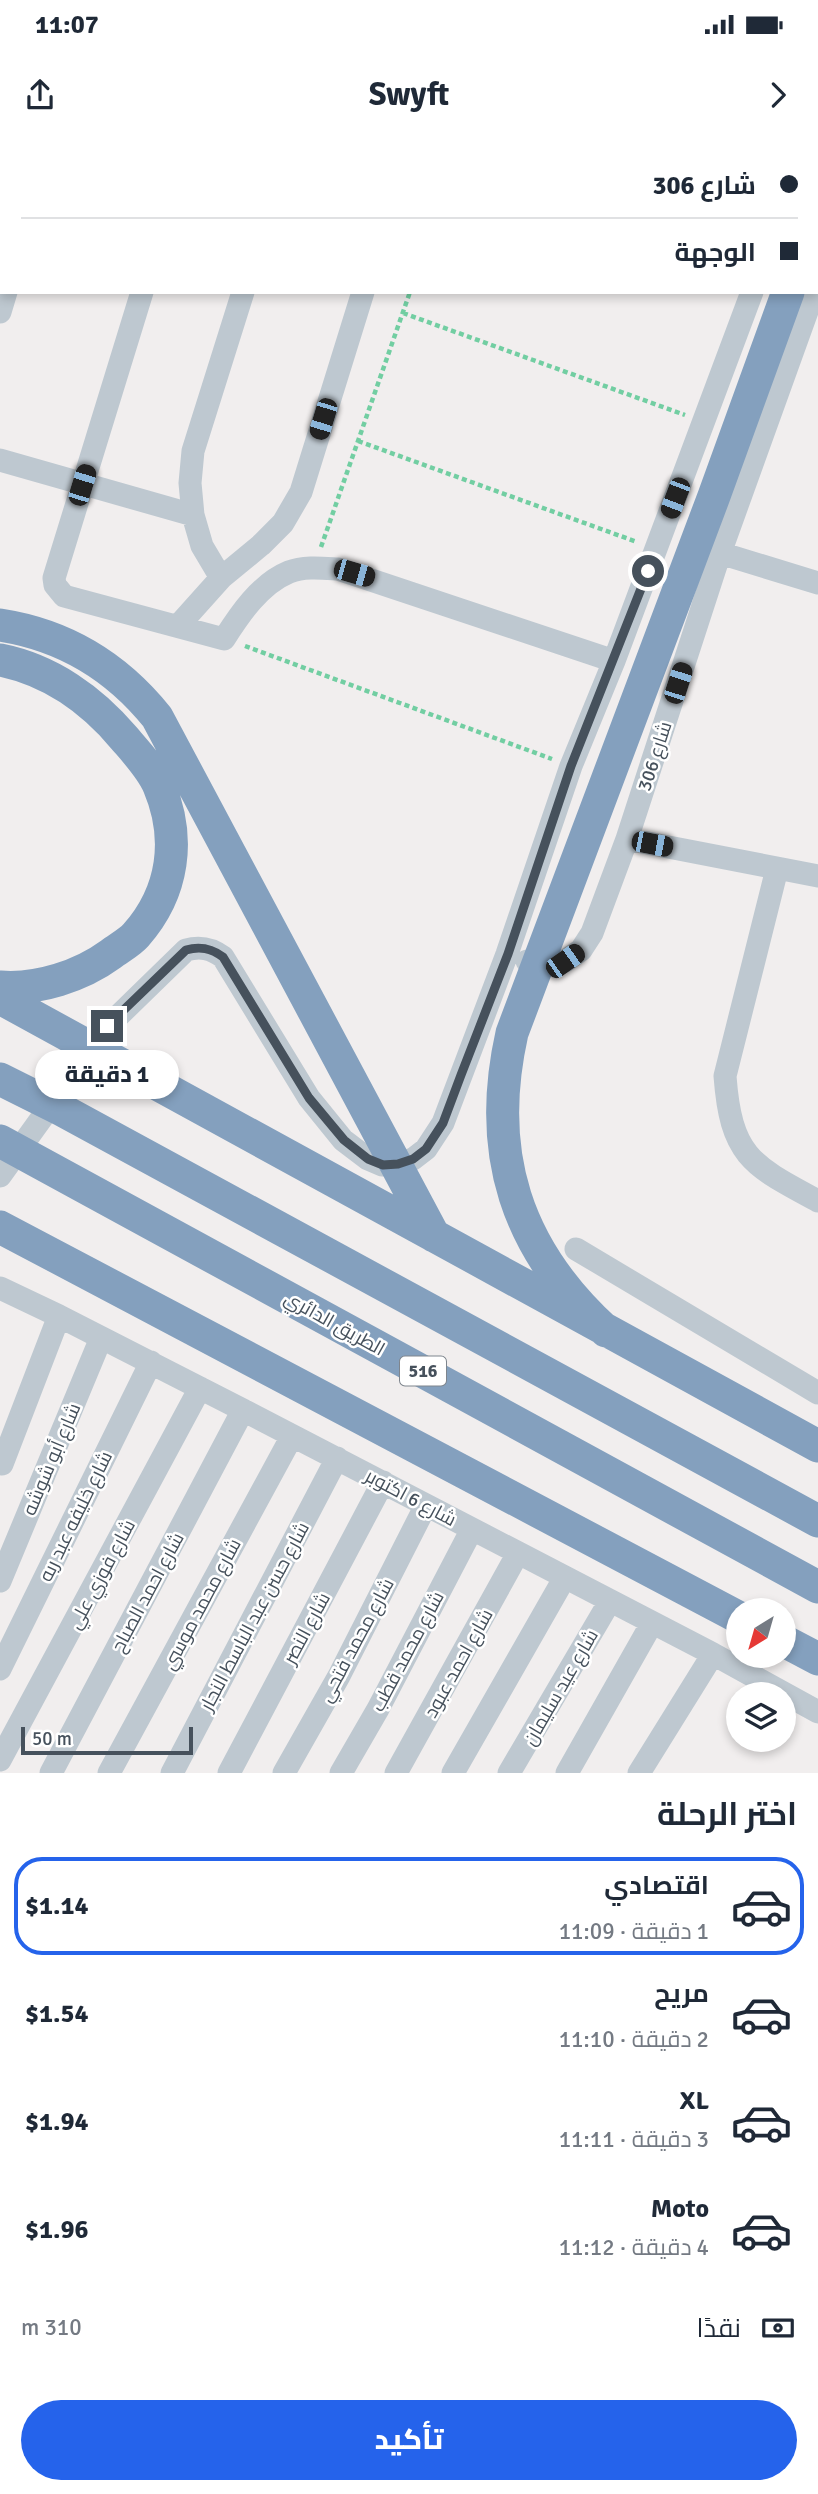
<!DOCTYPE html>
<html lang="ar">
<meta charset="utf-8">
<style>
body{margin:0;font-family:Signika,Cairo,sans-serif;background:#f2f2f3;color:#1f2937;direction:rtl;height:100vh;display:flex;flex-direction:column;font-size:26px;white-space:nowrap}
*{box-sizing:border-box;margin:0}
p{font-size:23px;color:#747a83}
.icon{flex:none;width:38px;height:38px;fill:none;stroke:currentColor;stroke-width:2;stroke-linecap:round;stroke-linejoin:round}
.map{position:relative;height:1633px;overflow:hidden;direction:ltr}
.side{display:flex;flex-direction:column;background:#fff;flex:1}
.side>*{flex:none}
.hud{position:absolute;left:0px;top:0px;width:819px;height:154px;box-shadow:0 4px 10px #0003;direction:rtl;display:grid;align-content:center;height:154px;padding:0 21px;background:#fff}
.needle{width:46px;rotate:217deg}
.fabs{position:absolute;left:726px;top:1458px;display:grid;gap:14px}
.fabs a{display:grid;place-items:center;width:70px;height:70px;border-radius:50%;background:#fff;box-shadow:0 4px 10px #0003;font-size:35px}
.scale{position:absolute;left:21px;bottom:18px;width:172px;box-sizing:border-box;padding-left:7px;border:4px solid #46515c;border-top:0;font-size:19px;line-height:24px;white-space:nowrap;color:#46515c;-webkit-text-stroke:5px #fff;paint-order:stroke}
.end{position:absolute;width:32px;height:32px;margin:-16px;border:9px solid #46515c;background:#fff;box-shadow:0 0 0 4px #fff}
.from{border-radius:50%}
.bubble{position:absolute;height:49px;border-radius:24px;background:#fff;box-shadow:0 4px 10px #0003;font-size:23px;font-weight:800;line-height:49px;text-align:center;direction:rtl}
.car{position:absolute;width:21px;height:42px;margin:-21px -10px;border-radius:9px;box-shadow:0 0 5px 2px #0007;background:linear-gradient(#222 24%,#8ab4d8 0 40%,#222 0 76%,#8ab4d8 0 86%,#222 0)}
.hud b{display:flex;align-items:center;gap:24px;height:66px;font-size:26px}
.hud b+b{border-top:2px solid #e0e1e3}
.hud i{width:18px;height:18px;background:#1f2937}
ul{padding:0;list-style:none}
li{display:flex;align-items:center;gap:21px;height:98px;margin:0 14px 10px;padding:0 7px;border:4px solid transparent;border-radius:28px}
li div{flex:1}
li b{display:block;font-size:26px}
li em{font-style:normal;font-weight:800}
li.selected{border-color:#2563eb}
li>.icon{width:63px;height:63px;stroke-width:1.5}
h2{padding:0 21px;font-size:32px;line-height:84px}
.pay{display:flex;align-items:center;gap:18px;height:77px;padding:0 21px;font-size:26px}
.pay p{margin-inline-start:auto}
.action{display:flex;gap:14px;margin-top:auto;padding:14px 21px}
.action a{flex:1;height:80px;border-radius:42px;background:#2563eb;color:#fff;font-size:28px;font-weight:800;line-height:80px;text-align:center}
.status{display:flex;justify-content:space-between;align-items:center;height:49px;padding:0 35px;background:#fff;direction:ltr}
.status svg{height:19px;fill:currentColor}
header{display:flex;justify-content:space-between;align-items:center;height:91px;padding:0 21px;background:#fff;font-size:32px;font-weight:800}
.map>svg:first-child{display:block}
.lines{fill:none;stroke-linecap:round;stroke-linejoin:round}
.path{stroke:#72cea2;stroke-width:4.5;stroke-dasharray:5 3.5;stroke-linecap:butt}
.minor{stroke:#bec8d0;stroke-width:23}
.highway{stroke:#84a0be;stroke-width:33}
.route{stroke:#46515c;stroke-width:9}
.labels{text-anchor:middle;stroke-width:5;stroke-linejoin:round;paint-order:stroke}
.shield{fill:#fff;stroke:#7e858d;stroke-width:2}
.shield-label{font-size:18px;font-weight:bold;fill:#46515c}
.street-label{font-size:19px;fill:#46515c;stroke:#fff}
</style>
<div class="status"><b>11:07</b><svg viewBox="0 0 49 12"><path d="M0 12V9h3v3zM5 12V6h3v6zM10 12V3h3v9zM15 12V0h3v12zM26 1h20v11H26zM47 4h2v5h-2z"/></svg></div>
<header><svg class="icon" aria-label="forward" viewBox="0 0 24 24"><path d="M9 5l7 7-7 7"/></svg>Swyft<svg class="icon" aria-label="share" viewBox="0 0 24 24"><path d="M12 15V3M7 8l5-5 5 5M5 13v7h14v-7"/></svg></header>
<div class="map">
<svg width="818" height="1633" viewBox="0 0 818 1633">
<rect width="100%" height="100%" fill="#f1eeee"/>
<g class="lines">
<path class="path" d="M 670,0 L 675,2
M 463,2 L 464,0
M 403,173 L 685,275
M 358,301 L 637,402
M 321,407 L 410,152
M 245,506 L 552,619"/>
<path class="minor" d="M 53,2 L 53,0
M 188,2 L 189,0
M 290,2 L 291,0
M 409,2 L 410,0
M 800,2 L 801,0
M 0,21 L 2,21
M 142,152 L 54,438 L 55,445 L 64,456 L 224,499 C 240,474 260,444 289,432 C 304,426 322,428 338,429 L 614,521
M 0,172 L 6,152
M 0,320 L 193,375
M 720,413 L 818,443
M 221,438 L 202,406 L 193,375 L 190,343 L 193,311 L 243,152
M 178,486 L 221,438 L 261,405 L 283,383 L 301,352 L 363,152
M 627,699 L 818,736
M 777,729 L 725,936 C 731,1016 751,1025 818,1061
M 527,821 L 545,826 L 565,821 L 581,810 L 592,793 L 627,699 L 720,413 L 814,152
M 0,1036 L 108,886 L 186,810 C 200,806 211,808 223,817 L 309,958 L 343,1000 L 368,1019 L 382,1025 L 398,1024 L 413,1019 L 426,1009 L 443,983 L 507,814 L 571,626 L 614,521 L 752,152
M 576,1109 L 818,1253
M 0,1148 L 59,1176 L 243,1270 L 713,1514 L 818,1572
M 2,1324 L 59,1176
M 0,1441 L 101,1198
M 0,1529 L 151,1222
M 0,1620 L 200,1248
M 51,1633 L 243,1270
M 109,1633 L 292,1296
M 172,1633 L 337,1318
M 229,1633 L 383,1342
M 284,1633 L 339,1536 L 426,1365
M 341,1633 L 378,1569 L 472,1389
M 396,1633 L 518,1413
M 453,1633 L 565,1437
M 509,1633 L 610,1461
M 567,1633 L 652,1483
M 639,1633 L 713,1514"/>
<path class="highway" d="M 817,78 L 818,76
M 0,485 C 65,495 116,526 157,577 L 434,1096
M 0,520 C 50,530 92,560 124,598 C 136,612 152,629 159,646 C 181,698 174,752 136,795 C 130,802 119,808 111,814 C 81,836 38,850 0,847
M 0,858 L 818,1306
M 0,939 L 62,970 L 818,1381
M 0,1001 L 818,1447
M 0,1087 L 738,1477
M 606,1191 C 516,1109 485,1013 512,893 L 714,356 L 788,152
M 784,1501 L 818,1519"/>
</g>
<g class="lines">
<path class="route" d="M 107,886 L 186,810 C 200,806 211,808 223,817 L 309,958 L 344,1000 L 368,1019 L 383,1025 L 398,1024 L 413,1019 L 426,1009 L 443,983 L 461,935 L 508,814 L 571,626 L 648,431"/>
</g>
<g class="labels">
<rect class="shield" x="400" y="1216.5" width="46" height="29" rx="5"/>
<g class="shield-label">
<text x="423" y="1237">516</text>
</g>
<g class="street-label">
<text transform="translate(654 616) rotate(-72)" y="7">شارع 306</text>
<text transform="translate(335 1183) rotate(29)" y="7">الطريق الدائري</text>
<text transform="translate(51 1319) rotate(-67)" y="7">شارع أبو شوشه</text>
<text transform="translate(411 1357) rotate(28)" y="7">شارع 6 اكتوبر</text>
<text transform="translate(75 1376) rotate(-64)" y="7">شارع خليفه عبد ربه</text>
<text transform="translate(101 1434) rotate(-62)" y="7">شارع فوزي علي</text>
<text transform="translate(147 1452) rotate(-62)" y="7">شارع احمد الصباح</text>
<text transform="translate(201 1464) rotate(-62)" y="7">شارع محمد موسي</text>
<text transform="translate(254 1476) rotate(-62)" y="7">شارع حسن عبد الباسط النجار</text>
<text transform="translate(306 1488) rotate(-62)" y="7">شارع النصر</text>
<text transform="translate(356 1500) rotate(-62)" y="7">شارع محمد فتحي</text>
<text transform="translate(407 1511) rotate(-62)" y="7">شارع محمد قطب</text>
<text transform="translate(458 1523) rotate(-61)" y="7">شارع احمد عبود</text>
<text transform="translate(560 1547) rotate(-60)" y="7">شارع عيد سليمان</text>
</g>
</g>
</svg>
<div class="fabs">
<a><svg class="needle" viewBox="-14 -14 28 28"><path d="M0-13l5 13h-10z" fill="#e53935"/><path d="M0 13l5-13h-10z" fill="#747a83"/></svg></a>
<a><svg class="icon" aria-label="layers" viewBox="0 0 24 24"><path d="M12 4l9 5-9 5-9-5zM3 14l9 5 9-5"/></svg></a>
</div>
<div class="scale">50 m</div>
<i class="end from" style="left:648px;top:431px"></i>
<i class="end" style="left:107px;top:886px"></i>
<div class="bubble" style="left:35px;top:910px;width:144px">1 دقيقة</div>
<i class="car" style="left:323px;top:279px;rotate:197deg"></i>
<i class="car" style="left:82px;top:345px;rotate:17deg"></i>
<i class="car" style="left:675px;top:358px;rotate:201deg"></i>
<i class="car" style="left:354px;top:433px;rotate:106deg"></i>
<i class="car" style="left:678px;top:543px;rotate:18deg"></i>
<i class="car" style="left:652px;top:704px;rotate:101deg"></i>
<i class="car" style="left:565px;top:821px;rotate:55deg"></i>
<div class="hud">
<b><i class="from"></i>شارع 306</b>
<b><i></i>الوجهة</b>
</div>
</div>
<section class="side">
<h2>اختر الرحلة</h2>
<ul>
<li class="selected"><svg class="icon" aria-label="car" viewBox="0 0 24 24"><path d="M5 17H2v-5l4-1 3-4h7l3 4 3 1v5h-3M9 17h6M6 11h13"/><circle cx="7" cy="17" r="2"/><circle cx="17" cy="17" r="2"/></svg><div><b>اقتصادي</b><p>1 دقيقة · 11:09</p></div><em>$1.14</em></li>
<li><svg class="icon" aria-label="car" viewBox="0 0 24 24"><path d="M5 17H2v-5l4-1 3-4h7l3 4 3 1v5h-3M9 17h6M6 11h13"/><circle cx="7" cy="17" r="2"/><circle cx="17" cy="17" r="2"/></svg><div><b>مريح</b><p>2 دقيقة · 11:10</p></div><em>$1.54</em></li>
<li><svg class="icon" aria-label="car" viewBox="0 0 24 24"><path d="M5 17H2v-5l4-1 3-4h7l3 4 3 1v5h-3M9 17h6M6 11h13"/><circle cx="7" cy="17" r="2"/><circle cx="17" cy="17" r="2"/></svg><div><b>XL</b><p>3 دقيقة · 11:11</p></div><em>$1.94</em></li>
<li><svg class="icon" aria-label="car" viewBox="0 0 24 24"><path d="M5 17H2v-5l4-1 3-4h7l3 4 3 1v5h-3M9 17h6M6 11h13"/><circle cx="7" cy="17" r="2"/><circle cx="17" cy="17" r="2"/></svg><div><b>Moto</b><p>4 دقيقة · 11:12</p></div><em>$1.96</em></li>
</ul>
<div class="pay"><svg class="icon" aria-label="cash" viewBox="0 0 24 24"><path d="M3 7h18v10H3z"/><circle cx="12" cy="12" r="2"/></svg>نقدًا<p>310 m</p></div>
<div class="action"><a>تأكيد</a></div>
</section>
